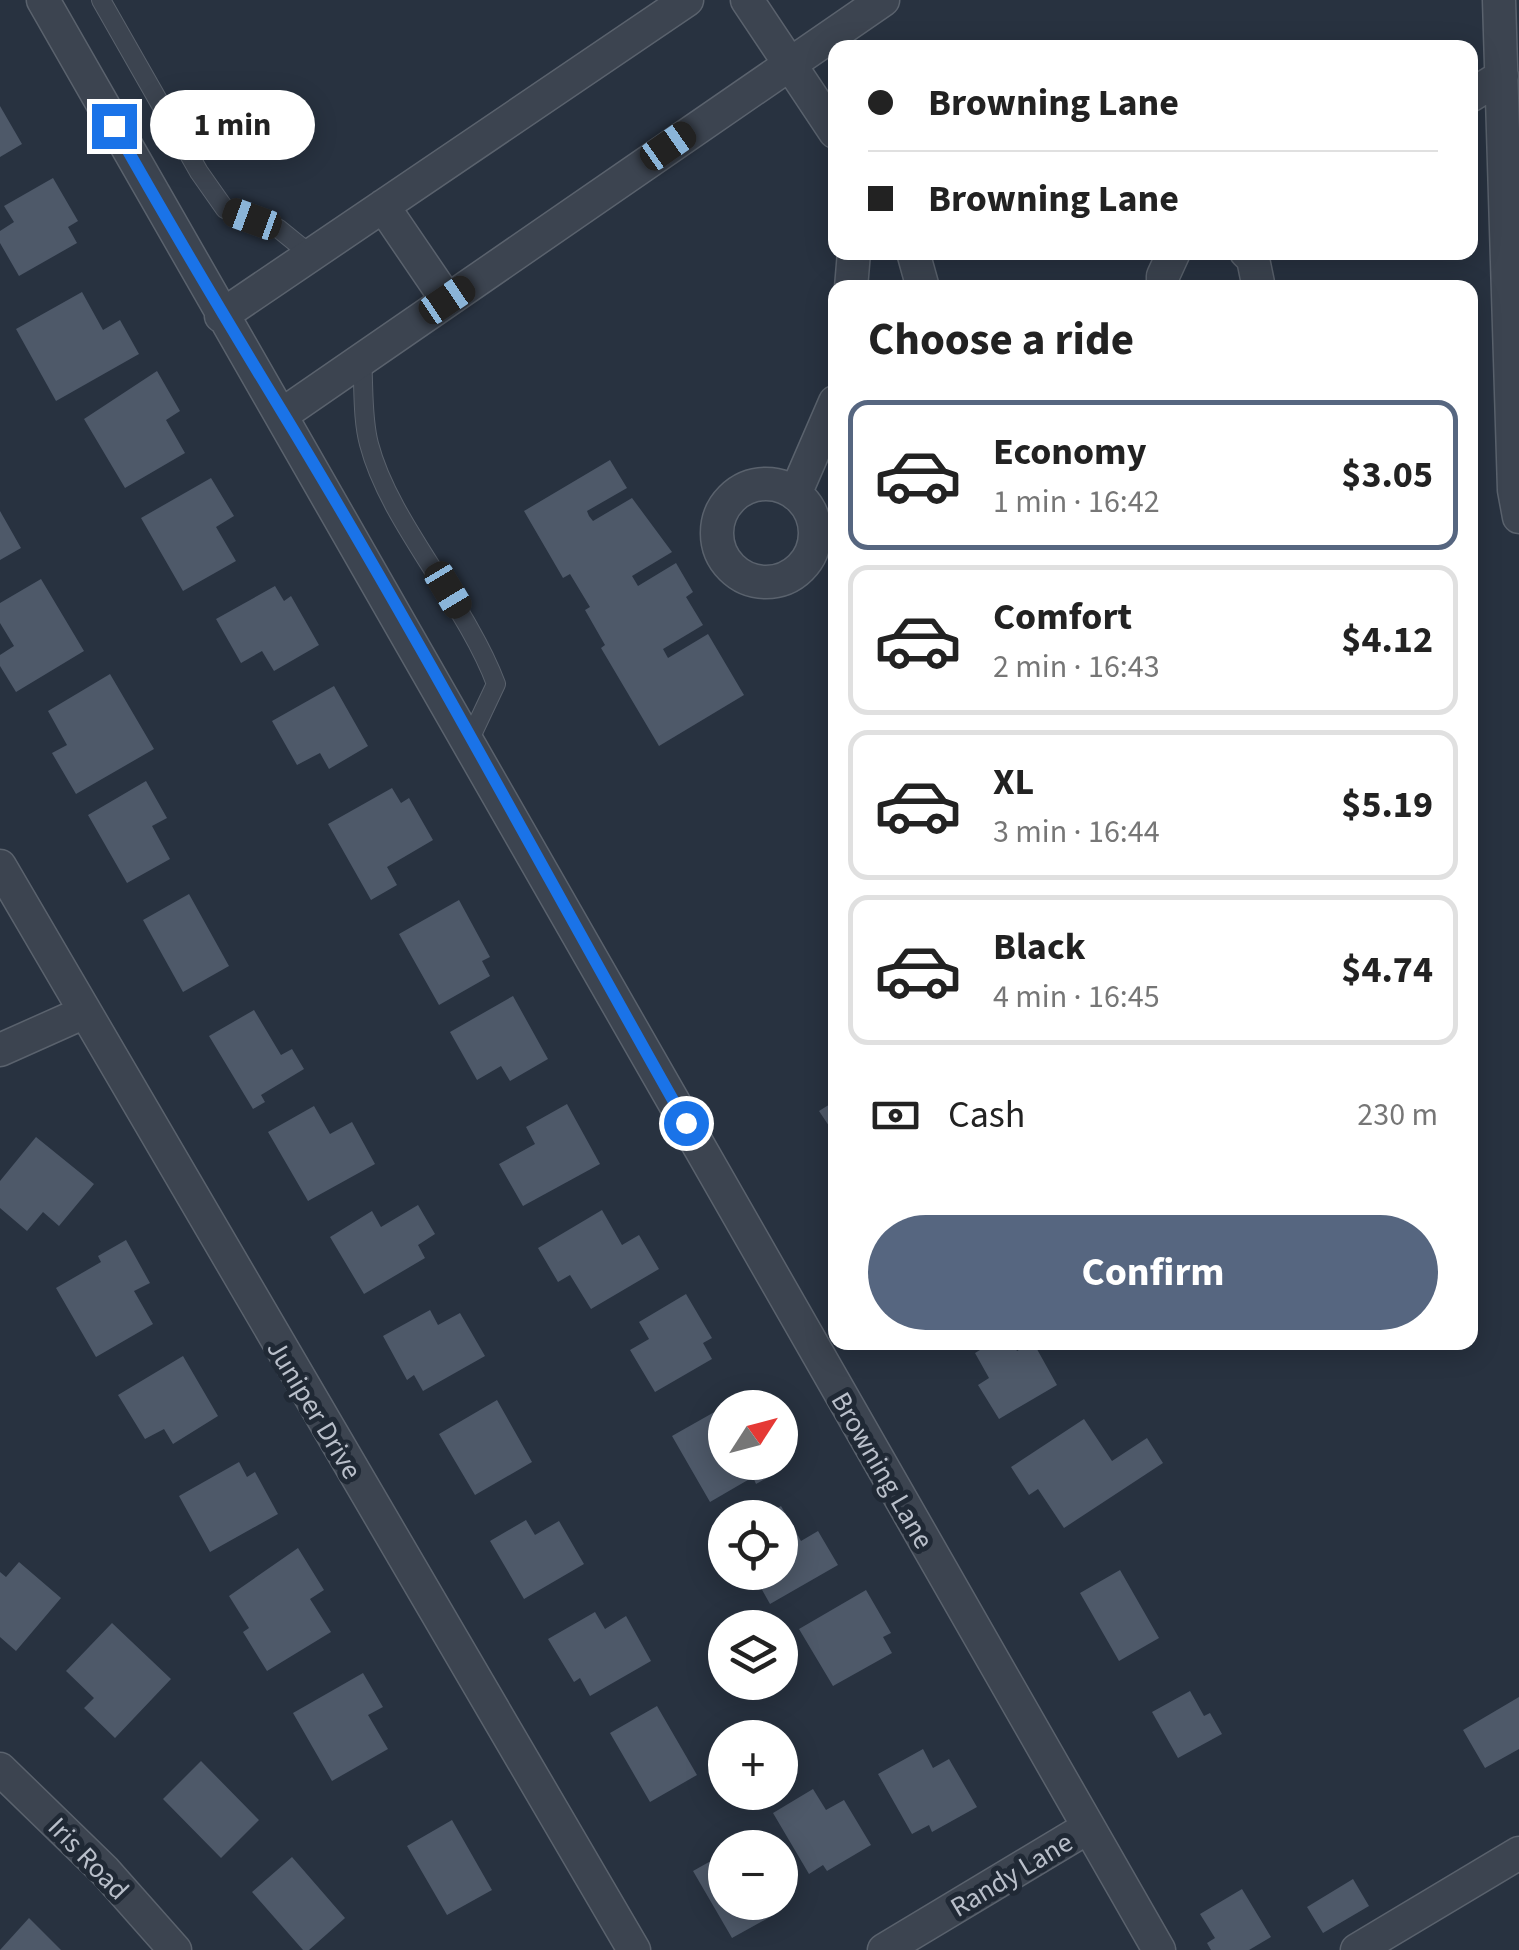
<!DOCTYPE html>
<meta charset="utf-8">
<style>
body{margin:0;font-family:"Source Sans 3",sans-serif;background:#f6f6f6;color:#222;height:100vh;display:flex;flex-direction:column;font-size:38px;white-space:nowrap}
*{box-sizing:border-box;margin:0}
p{font-size:32px;color:#767676}
.icon{flex:none;width:55px;height:55px;fill:none;stroke:currentColor;stroke-width:2;stroke-linecap:round;stroke-linejoin:round}
.map{position:relative;flex:1;overflow:hidden}
.side{position:absolute;left:828px;top:280px;width:650px;height:1070px;display:flex;flex-direction:column;background:#fff;border-radius:20px;box-shadow:0 5px 25px #0003}
.side>*{flex:none}
.top-card{position:absolute;left:828px;top:40px;width:650px;height:220px;border-radius:20px;box-shadow:0 5px 25px #0003;display:grid;align-content:center;height:220px;padding:0 40px;background:#fff}
.needle{width:65px;rotate:54deg}
.buttons{position:absolute;left:708px;top:1390px;display:grid;gap:20px}
.buttons a{display:grid;place-items:center;width:90px;height:90px;border-radius:50%;background:#fff;box-shadow:0 5px 25px #0003;font-size:50px}
.end{position:absolute;width:45px;height:45px;margin:-22px;border:12px solid #1a73e8;background:#fff;box-shadow:0 0 0 5px #fff}
.from{border-radius:50%}
.bubble{position:absolute;height:70px;border-radius:35px;background:#fff;box-shadow:0 5px 25px #0003;font-size:32px;font-weight:700;line-height:70px;text-align:center}
.car{position:absolute;width:30px;height:60px;margin:-30px -15px;border-radius:12px;box-shadow:0 0 8px 2px #0007;background:linear-gradient(#222 24%,#8ab4d8 0 40%,#222 0 76%,#8ab4d8 0 86%,#222 0)}
.top-card b{display:flex;align-items:center;gap:35px;height:95px;font-size:38px}
.top-card b+b{border-top:2px solid #e0e0e0}
.top-card i{width:25px;height:25px;background:#222}
ul{padding:0;list-style:none}
li{display:flex;align-items:center;gap:30px;height:150px;margin:0 20px 15px;padding:0 20px;border:5px solid #e0e0e0;border-radius:20px}
li div{flex:1}
li b{display:block;font-size:38px}
li em{font-style:normal;font-weight:700}
li.on{border-color:#566680}
li>.icon{width:90px;height:90px;stroke-width:1.5}
h2{padding:0 40px;font-size:45px;line-height:120px}
.pay{display:flex;align-items:center;gap:25px;height:110px;padding:0 40px;font-size:38px}
.pay p{margin-inline-start:auto}
.cta{display:flex;gap:20px;margin-top:auto;padding:20px 40px}
.cta a{flex:1;height:115px;border-radius:60px;background:#566680;color:#fff;font-size:40px;font-weight:700;line-height:115px;text-align:center}
.map>svg:first-child{display:block}
.building{fill:#4e5969}
.lines{fill:none;stroke-linecap:round;stroke-linejoin:round}
.service-casing{stroke:#5a626d;stroke-width:20}
.minor-casing{stroke:#5a626d;stroke-width:35}
.service{stroke:#3c4450;stroke-width:18}
.minor{stroke:#3c4450;stroke-width:32}
.route{stroke:#1a73e8;stroke-width:12}
.labels{text-anchor:middle;stroke-width:10;stroke-linejoin:round;paint-order:stroke}
.street-label{font-size:28px;fill:#b9bfca;stroke:#202935}
</style>
<div class="map">
<svg width="1519" height="1950" viewBox="0 0 1519 1950">
<rect width="100%" height="100%" fill="#283240"/>
<path class="building" d="M 0,106 L 22,144 L 0,157 Z
M 53,178 L 78,221 L 68,227 L 77,243 L 19,276 L 0,243 L 0,231 L 14,222 L 4,206 Z
M 82,292 L 103,330 L 120,320 L 139,354 L 56,401 L 16,329 Z
M 157,371 L 180,411 L 166,420 L 185,453 L 125,488 L 84,419 Z
M 610,460 L 627,488 L 587,511 L 589,516 L 593,521 L 632,498 L 672,552 L 632,576 L 638,586 L 676,563 L 693,592 L 686,597 L 703,625 L 663,649 L 668,658 L 708,634 L 744,695 L 659,746 L 601,648 L 605,645 L 585,610 L 590,607 L 570,574 L 563,578 L 524,511 Z
M 211,478 L 234,516 L 216,527 L 236,561 L 183,591 L 141,518 Z
M 0,511 L 21,548 L 0,560 Z
M 41,579 L 84,651 L 16,692 L 0,666 L 0,655 L 14,646 L 0,623 L 0,603 Z
M 275,586 L 284,601 L 291,596 L 319,645 L 274,671 L 262,651 L 241,663 L 216,619 Z
M 110,674 L 154,749 L 76,794 L 52,753 L 67,745 L 48,711 Z
M 334,686 L 368,746 L 329,769 L 320,753 L 297,765 L 272,721 Z
M 146,781 L 167,818 L 152,826 L 170,859 L 127,883 L 88,815 Z
M 392,788 L 401,803 L 409,798 L 433,840 L 387,867 L 397,885 L 371,900 L 328,824 Z
M 189,894 L 229,966 L 183,992 L 143,920 Z
M 459,900 L 490,957 L 482,961 L 490,976 L 439,1005 L 399,934 Z
M 513,996 L 548,1059 L 510,1081 L 501,1066 L 477,1080 L 450,1032 Z
M 254,1010 L 281,1055 L 292,1049 L 304,1069 L 261,1095 L 265,1102 L 253,1109 L 209,1036 Z
M 835,1101 L 835,1135 L 819,1111 Z
M 567,1104 L 600,1164 L 523,1206 L 499,1164 L 535,1144 L 526,1127 Z
M 314,1106 L 330,1134 L 352,1122 L 375,1164 L 308,1201 L 268,1132 Z
M 36,1137 L 94,1184 L 59,1226 L 43,1212 L 27,1231 L 0,1208 L 0,1181 Z
M 418,1205 L 435,1234 L 418,1245 L 425,1258 L 364,1294 L 330,1237 L 372,1211 L 381,1227 Z
M 602,1210 L 622,1245 L 639,1235 L 659,1269 L 591,1309 L 570,1275 L 558,1282 L 538,1248 Z
M 126,1240 L 150,1283 L 134,1291 L 153,1324 L 96,1357 L 56,1288 L 101,1262 L 98,1256 Z
M 686,1294 L 712,1338 L 703,1343 L 712,1359 L 655,1392 L 630,1350 L 649,1339 L 639,1322 Z
M 430,1310 L 438,1325 L 460,1313 L 485,1356 L 423,1391 L 414,1375 L 407,1380 L 383,1336 Z
M 993,1342 L 1012,1342 L 1017,1351 L 1033,1342 L 1057,1385 L 999,1419 L 978,1385 L 989,1378 L 975,1353 Z
M 183,1356 L 218,1416 L 173,1444 L 164,1429 L 145,1439 L 118,1395 Z
M 497,1400 L 532,1462 L 475,1495 L 439,1434 Z
M 725,1406 L 725,1462 L 776,1462 L 781,1470 L 756,1484 L 753,1477 L 710,1502 L 672,1436 Z
M 1084,1419 L 1112,1461 L 1147,1438 L 1163,1463 L 1064,1528 L 1038,1489 L 1029,1495 L 1011,1467 Z
M 239,1462 L 247,1477 L 255,1472 L 278,1514 L 210,1552 L 179,1496 Z
M 781,1506 L 801,1541 L 818,1531 L 838,1565 L 770,1604 L 752,1572 L 780,1572 L 780,1518 L 761,1518 Z
M 526,1520 L 535,1535 L 559,1521 L 584,1564 L 524,1599 L 490,1541 Z
M 298,1548 L 324,1590 L 310,1599 L 331,1632 L 267,1671 L 243,1632 L 249,1628 L 229,1596 Z
M 19,1562 L 61,1598 L 16,1651 L 0,1637 L 0,1572 L 6,1577 Z
M 1120,1570 L 1159,1638 L 1119,1661 L 1080,1593 Z
M 866,1590 L 891,1633 L 883,1637 L 892,1653 L 833,1686 L 799,1629 Z
M 595,1612 L 605,1629 L 626,1616 L 651,1661 L 590,1696 L 580,1678 L 574,1682 L 548,1639 Z
M 112,1623 L 171,1679 L 115,1738 L 84,1708 L 94,1698 L 66,1671 Z
M 363,1673 L 383,1707 L 368,1715 L 388,1749 L 332,1781 L 293,1713 Z
M 1190,1691 L 1204,1716 L 1210,1713 L 1222,1734 L 1178,1758 L 1152,1712 Z
M 1519,1697 L 1519,1749 L 1485,1768 L 1463,1730 Z
M 657,1706 L 697,1775 L 650,1802 L 610,1733 Z
M 923,1749 L 933,1768 L 949,1759 L 977,1807 L 932,1832 L 929,1825 L 912,1834 L 878,1774 Z
M 201,1761 L 259,1820 L 221,1858 L 163,1799 Z
M 813,1789 L 826,1810 L 844,1800 L 871,1845 L 827,1871 L 823,1865 L 809,1874 L 773,1813 Z
M 452,1820 L 492,1890 L 447,1915 L 407,1846 Z
M 725,1853 L 725,1902 L 774,1902 L 779,1912 L 732,1938 L 693,1871 Z
M 292,1857 L 345,1918 L 309,1950 L 303,1950 L 252,1892 Z
M 1353,1879 L 1369,1906 L 1323,1933 L 1307,1907 Z
M 1242,1889 L 1271,1937 L 1249,1950 L 1211,1950 L 1207,1943 L 1215,1938 L 1200,1914 Z
M 29,1918 L 61,1950 L 0,1950 Z"/>
<g class="lines">
<defs>
<path id="service" d="M 101,0 L 199,172 L 225,209 L 279,229 L 311,255
M 362,359 C 364,386 362,418 369,444 C 389,522 466,603 496,684 L 470,739"/>
<path id="minor" d="M 43,0 L 1159,1950
M 747,0 L 835,132
M 1499,0 L 1514,490 L 1519,517
M 1470,96 L 1502,76
M 383,206 L 447,300
M 913,252 L 923,288
M 1246,252 L 1253,259 L 1259,288
M 851,288 L 854,252
M 1163,288 L 1163,276 L 1174,252
M 221,316 L 687,0
M 283,414 L 883,0
M717 533a49 49 0 1 1 98 0a49 49 0 1 1-98 0Z
M 796,492 L 835,402
M 0,866 L 634,1950
M 0,1050 L 85,1012
M 0,1769 L 105,1871 L 175,1950
M 884,1950 L 1087,1828
M 1357,1950 L 1519,1853"/>
</defs>
<use href="#service" class="service-casing"/>
<use href="#minor" class="minor-casing"/>
<use href="#service" class="service"/>
<use href="#minor" class="minor"/>
</g>
<g class="lines">
<path class="route" d="M 114,126 C 169,224 225,318 283,413 C 424,645 552,887 686,1123"/>
</g>
<g class="labels">
<g class="street-label">
<text transform="translate(315 1409) rotate(59)" y="10">Juniper Drive</text>
<text transform="translate(883 1470) rotate(60)" y="10">Browning Lane</text>
<text transform="translate(89 1858) rotate(46)" y="10">Iris Road</text>
<text transform="translate(1011 1874) rotate(-31)" y="10">Randy Lane</text>
</g>
</g>
</svg>
<div class="buttons">
<a><svg class="needle" viewBox="-14 -14 28 28"><path d="M0-13l5 13h-10z" fill="#e53935"/><path d="M0 13l5-13h-10z" fill="#767676"/></svg></a>
<a><svg class="icon" aria-label="locate" viewBox="0 0 24 24"><circle cx="12" cy="12" r="6"/><path d="M12 2v4M12 18v4M2 12h4M18 12h4"/></svg></a>
<a><svg class="icon" aria-label="layers" viewBox="0 0 24 24"><path d="M12 4l9 5-9 5-9-5zM3 14l9 5 9-5"/></svg></a>
<a>+</a>
<a>−</a>
</div>
<i class="end from" style="left:686px;top:1123px"></i>
<i class="end" style="left:114px;top:126px"></i>
<div class="bubble" style="left:150px;top:90px;width:165px">1 min</div>
<i class="car" style="left:668px;top:146px;rotate:55deg"></i>
<i class="car" style="left:252px;top:219px;rotate:290deg"></i>
<i class="car" style="left:447px;top:300px;rotate:56deg"></i>
<i class="car" style="left:448px;top:590px;rotate:149deg"></i>
<div class="top-card">
<b><i class="from"></i>Browning Lane</b>
<b><i></i>Browning Lane</b>
</div>
<section class="side">
<h2>Choose a ride</h2>
<ul>
<li class="on"><svg class="icon" aria-label="car" viewBox="0 0 24 24"><path d="M5 17H2v-5l4-1 3-4h7l3 4 3 1v5h-3M9 17h6M6 11h13"/><circle cx="7" cy="17" r="2"/><circle cx="17" cy="17" r="2"/></svg><div><b>Economy</b><p>1 min · 16:42</p></div><em>$3.05</em></li>
<li><svg class="icon" aria-label="car" viewBox="0 0 24 24"><path d="M5 17H2v-5l4-1 3-4h7l3 4 3 1v5h-3M9 17h6M6 11h13"/><circle cx="7" cy="17" r="2"/><circle cx="17" cy="17" r="2"/></svg><div><b>Comfort</b><p>2 min · 16:43</p></div><em>$4.12</em></li>
<li><svg class="icon" aria-label="car" viewBox="0 0 24 24"><path d="M5 17H2v-5l4-1 3-4h7l3 4 3 1v5h-3M9 17h6M6 11h13"/><circle cx="7" cy="17" r="2"/><circle cx="17" cy="17" r="2"/></svg><div><b>XL</b><p>3 min · 16:44</p></div><em>$5.19</em></li>
<li><svg class="icon" aria-label="car" viewBox="0 0 24 24"><path d="M5 17H2v-5l4-1 3-4h7l3 4 3 1v5h-3M9 17h6M6 11h13"/><circle cx="7" cy="17" r="2"/><circle cx="17" cy="17" r="2"/></svg><div><b>Black</b><p>4 min · 16:45</p></div><em>$4.74</em></li>
</ul>
<div class="pay"><svg class="icon" aria-label="cash" viewBox="0 0 24 24"><path d="M3 7h18v10H3z"/><circle cx="12" cy="12" r="2"/></svg>Cash<p>230 m</p></div>
<div class="cta"><a>Confirm</a></div>
</section>
</div>
